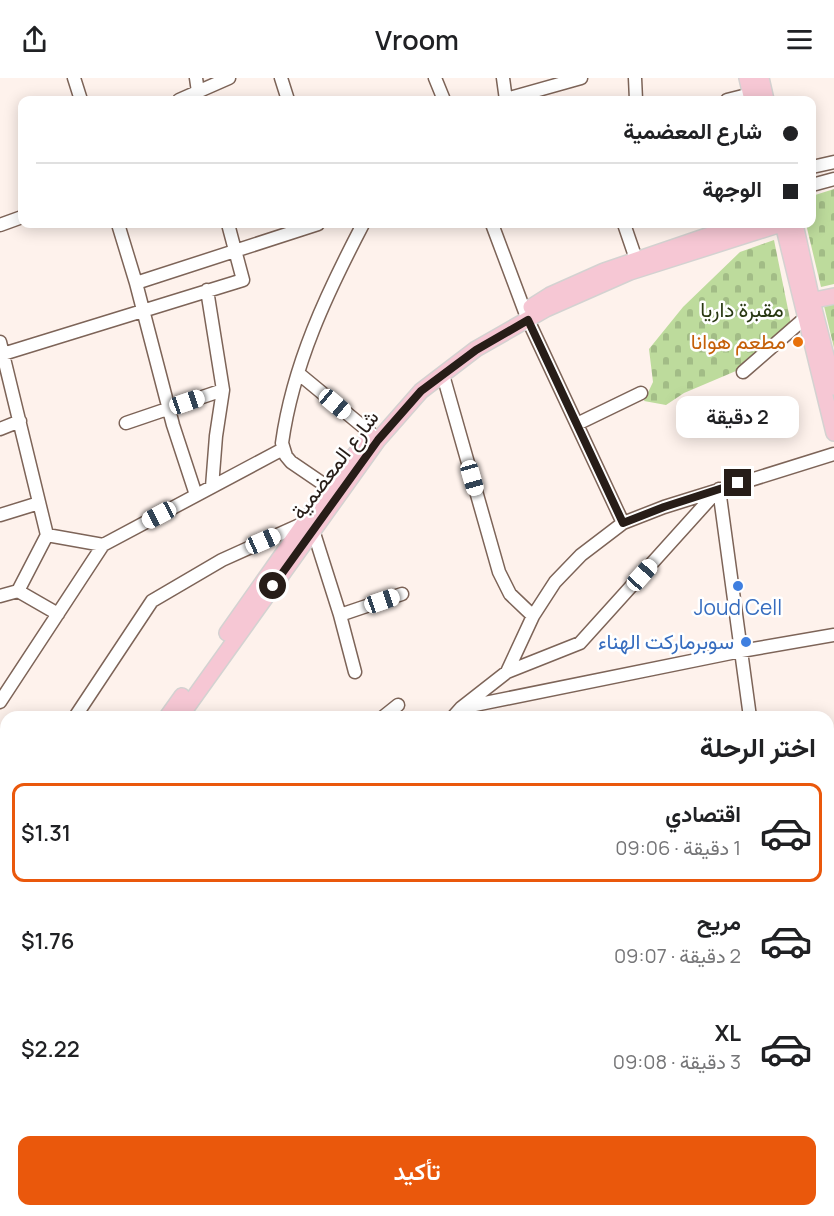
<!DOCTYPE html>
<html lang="ar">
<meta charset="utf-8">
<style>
body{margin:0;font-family:Manrope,Vazirmatn,sans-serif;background:#f6f6f6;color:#202124;direction:rtl;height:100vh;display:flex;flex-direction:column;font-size:22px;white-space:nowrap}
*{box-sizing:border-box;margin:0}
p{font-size:20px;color:#757577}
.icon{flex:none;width:33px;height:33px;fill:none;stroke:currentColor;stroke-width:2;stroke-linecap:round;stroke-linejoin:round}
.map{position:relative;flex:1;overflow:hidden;direction:ltr}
.sheet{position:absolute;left:0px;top:633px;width:834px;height:506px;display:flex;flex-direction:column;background:#fff;border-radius:18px 18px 0 0;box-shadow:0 3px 15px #0003;direction:rtl}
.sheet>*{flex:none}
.hud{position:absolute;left:18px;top:18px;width:798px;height:132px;border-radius:12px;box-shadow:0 3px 15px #0003;direction:rtl;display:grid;align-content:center;height:132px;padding:0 18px;background:#fff}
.end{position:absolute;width:27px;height:27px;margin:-14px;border:8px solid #271d18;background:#fff;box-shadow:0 0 0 3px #fff}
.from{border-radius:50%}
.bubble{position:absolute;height:42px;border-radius:12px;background:#fff;box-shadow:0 3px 15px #0003;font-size:20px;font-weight:600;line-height:42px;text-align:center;direction:rtl}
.car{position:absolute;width:18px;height:36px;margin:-18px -9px;border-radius:8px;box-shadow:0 0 4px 2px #0007;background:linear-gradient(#fff 24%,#345 0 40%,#fff 0 76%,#345 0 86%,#fff 0)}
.hud b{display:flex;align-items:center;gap:21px;height:57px;font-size:22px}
.hud b+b{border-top:2px solid #e0e0e0}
.hud i{width:15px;height:15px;background:#202124}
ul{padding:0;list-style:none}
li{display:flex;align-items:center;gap:18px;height:99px;margin:0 12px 9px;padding:0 6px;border:3px solid transparent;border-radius:12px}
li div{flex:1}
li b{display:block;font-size:22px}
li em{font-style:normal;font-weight:600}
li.selected{border-color:#ea580c}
li>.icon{width:54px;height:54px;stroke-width:1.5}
h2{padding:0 18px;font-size:27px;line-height:72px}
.action{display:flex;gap:12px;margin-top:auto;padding:12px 18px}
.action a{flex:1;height:69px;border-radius:12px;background:#ea580c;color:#fff;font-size:24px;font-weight:600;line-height:69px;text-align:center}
header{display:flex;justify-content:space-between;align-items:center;height:78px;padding:0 18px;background:#fff;font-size:27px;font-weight:600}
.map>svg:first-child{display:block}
.cemetery{fill:url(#cemetery-stones)}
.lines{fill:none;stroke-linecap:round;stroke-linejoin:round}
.minor-casing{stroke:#7d6458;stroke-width:15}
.major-casing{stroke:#d4d2d1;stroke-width:18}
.minor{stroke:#fff;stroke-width:12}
.major{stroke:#f6c7d4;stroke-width:15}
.route{stroke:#271d18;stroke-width:8}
.food-dot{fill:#e8710a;stroke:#fff;stroke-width:2}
.shop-dot{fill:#3f7fe0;stroke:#fff;stroke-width:2}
.labels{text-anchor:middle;stroke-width:5;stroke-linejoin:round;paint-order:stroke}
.park-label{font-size:21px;fill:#283812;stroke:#fff}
.food-label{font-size:21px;fill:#c56008;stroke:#fff;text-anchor:end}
.street-label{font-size:21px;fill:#271d18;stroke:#fff}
.shop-label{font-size:21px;fill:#366cbe;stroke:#fff}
</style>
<header><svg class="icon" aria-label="menu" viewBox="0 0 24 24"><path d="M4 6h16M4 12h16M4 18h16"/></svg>Vroom<svg class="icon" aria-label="share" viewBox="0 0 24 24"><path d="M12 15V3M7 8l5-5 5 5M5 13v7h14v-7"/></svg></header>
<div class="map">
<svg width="834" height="1138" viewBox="0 0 834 1138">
<defs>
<pattern id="cemetery-stones" width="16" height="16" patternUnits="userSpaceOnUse" patternTransform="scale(1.5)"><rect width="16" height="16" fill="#bddb9c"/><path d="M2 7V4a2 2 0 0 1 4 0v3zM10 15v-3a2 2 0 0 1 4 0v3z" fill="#a2bc86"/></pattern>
</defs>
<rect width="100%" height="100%" fill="#fef2ec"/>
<path class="cemetery" d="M 834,111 L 834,206 L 821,209 L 806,146 L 812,146 L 812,118 Z
M 774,162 L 791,246 L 743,290 L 684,315 L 666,327 L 644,323 L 653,304 L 649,271 L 683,229 L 740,174 Z
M 834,226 L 834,270 L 824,228 Z"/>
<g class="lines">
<defs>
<path id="minor" d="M 74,0 L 81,22
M 196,0 L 198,14
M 281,0 L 288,22
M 435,0 L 444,22
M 503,0 L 506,22
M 635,0 L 636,22
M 506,21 L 581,0
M 179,22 L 229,0
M 727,22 L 751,16
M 812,89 L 834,84
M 812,107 L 834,101
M 118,146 L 136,205 L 173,347 L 196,417
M 492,146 L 528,242 L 623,445
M 624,146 L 636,181
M 0,147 L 22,139
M 136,205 L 318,146
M 207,212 L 223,312 L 216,358 L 212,409
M 0,264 L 47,457 L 18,513 L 58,536
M 3,276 L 243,202 L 228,146
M 743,294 L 805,240
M 298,295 L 378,361
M 443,297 L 499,494 L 510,516 L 533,538
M 126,345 L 223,312
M 577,346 L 641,315
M 0,351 L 20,343
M 719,411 L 750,639
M 335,414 L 291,384 L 286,378 L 282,365 C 293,286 327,215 363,146
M 0,437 L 39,425
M 313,452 L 340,537 L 355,594
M 47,457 L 103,467 L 283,371
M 0,518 L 18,513
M 340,537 L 402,516
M 507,594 L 580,565 L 718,412
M 0,624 L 103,467
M 465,629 L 741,573 L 834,557
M 75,639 L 152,523 L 222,482 L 304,445
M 383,639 L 398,627
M 453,639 L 461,630 L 507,594 L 533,538 L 555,504 L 581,477 L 623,445 L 664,429 L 834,376
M 0,702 L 6,706
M 828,737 L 834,735
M 0,782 L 6,786
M 828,938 L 834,930
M 0,1015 L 6,1013
M 828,1070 L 834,1040
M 828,1079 L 834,1081
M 0,1093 L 6,1097
M 0,1132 L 6,1122
M 53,1132 L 60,1138
M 330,1132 L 330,1138
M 504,1132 L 512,1138
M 129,1138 L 133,1132
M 190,1138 L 191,1132
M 546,1138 L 550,1132
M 682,1138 L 686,1132
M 812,1138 L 813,1132"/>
<path id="major" d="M 747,0 L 752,22
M 761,0 L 766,22
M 783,146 L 834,355
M 795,146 L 812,223 L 834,309
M 805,224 L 834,218
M 531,229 L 550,217 L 604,193 L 742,146
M 227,555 L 339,396 L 370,358
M 167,639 L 182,618
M 180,639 L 378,362 L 421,313 L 476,271 L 546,231 L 630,194 L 781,146
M 0,893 L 6,884"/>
</defs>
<use href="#minor" class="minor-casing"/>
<use href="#major" class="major-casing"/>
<use href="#minor" class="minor"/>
<use href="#major" class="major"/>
</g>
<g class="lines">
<path class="route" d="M 273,508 L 378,362 L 421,313 L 476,272 L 528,242 L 623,445 L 664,429 L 738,405"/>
</g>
<circle class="food-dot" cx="798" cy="264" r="6"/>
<g class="shop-dot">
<circle cx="738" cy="508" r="6"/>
<circle cx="746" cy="564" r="6"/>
</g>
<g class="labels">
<g class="park-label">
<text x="742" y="239">مقبرة داريا</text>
</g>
<g class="food-label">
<text x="786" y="271">مطعم هوانا</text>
</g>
<g class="street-label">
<text transform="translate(335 387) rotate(-53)" y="7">شارع المعضمية</text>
</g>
<g class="shop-label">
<text x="738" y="537">Joud Cell</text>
<text x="734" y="571" text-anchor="end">سوبرماركت الهناء</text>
</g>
</g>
</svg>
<i class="end from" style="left:273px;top:508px"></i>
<i class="end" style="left:738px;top:405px"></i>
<div class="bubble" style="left:676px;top:318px;width:123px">2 دقيقة</div>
<i class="car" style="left:187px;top:324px;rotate:71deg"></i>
<i class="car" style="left:335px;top:326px;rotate:130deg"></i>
<i class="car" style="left:472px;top:400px;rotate:164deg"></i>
<i class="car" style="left:159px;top:437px;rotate:242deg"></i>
<i class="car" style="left:263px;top:463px;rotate:66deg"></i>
<i class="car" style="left:642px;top:497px;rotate:42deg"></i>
<i class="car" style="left:382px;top:523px;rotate:71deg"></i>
<div class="hud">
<b><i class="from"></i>شارع المعضمية</b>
<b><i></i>الوجهة</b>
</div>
<section class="sheet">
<h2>اختر الرحلة</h2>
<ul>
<li class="selected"><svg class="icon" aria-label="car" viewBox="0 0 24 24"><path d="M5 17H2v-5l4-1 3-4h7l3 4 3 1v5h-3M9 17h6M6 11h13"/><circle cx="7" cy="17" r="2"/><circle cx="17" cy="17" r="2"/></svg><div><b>اقتصادي</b><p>1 دقيقة · 09:06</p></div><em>$1.31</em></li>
<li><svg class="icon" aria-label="car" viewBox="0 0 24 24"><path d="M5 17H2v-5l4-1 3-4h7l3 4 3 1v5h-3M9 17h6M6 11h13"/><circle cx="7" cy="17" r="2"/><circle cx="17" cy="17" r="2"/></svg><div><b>مريح</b><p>2 دقيقة · 09:07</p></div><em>$1.76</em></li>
<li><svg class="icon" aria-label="car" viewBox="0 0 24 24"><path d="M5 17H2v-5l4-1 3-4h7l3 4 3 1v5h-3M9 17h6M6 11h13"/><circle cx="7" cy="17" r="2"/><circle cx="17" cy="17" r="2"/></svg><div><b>XL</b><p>3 دقيقة · 09:08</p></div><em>$2.22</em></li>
</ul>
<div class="action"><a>تأكيد</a></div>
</section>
</div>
